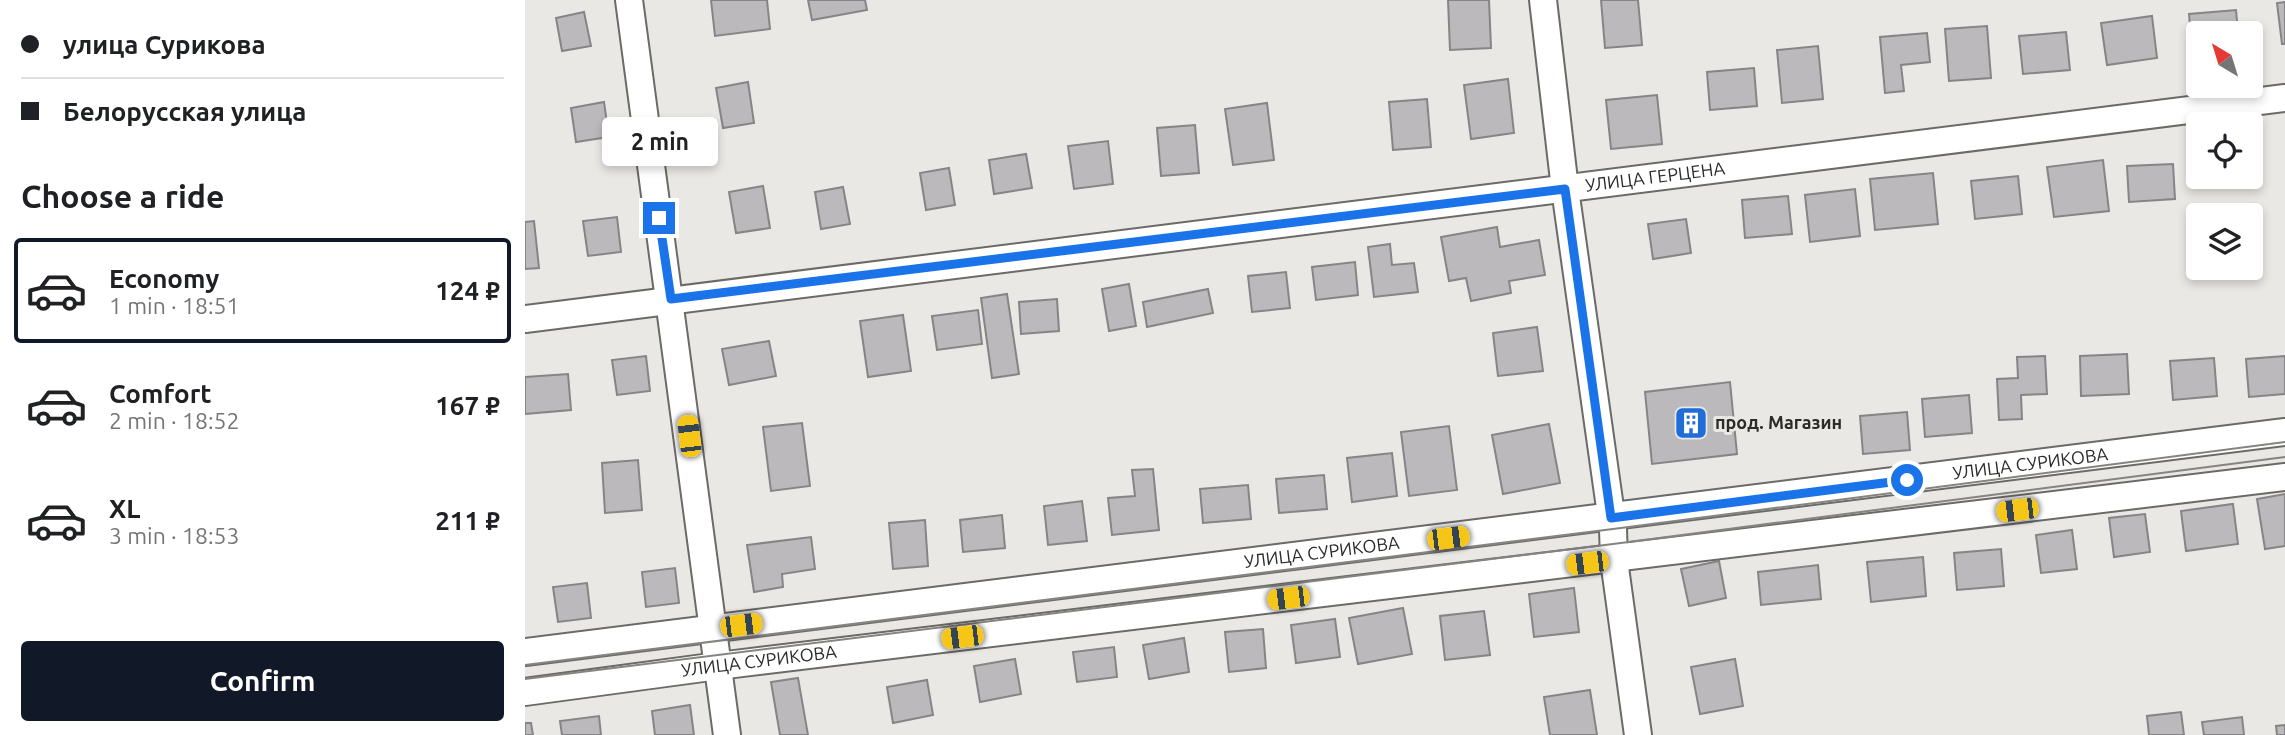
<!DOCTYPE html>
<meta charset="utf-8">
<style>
body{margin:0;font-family:Ubuntu,sans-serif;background:#f2f2f2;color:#202124;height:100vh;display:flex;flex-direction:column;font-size:26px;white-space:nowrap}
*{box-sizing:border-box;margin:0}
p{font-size:23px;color:#757577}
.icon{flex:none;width:38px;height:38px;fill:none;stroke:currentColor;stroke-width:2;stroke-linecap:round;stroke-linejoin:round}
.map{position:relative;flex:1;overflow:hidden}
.sheet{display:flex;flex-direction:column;background:#fff;width:525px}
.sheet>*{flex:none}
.guide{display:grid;align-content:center;height:154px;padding:0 21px;background:#fff}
.needle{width:46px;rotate:322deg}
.controls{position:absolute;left:1661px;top:21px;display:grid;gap:14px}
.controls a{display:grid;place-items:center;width:77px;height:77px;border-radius:7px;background:#fff;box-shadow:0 4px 10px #0003;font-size:35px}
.end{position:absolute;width:32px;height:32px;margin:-16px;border:9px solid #1a73e8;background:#fff;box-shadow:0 0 0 4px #fff}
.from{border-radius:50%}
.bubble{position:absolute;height:49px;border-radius:7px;background:#fff;box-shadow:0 4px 10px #0003;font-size:23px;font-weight:700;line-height:49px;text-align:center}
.car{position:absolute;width:21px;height:42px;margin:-21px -10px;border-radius:9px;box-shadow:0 0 5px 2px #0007;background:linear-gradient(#f5c518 24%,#345 0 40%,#f5c518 0 76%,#345 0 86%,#f5c518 0)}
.guide b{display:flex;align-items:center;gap:24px;height:66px;font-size:26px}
.guide b+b{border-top:2px solid #e0e0e0}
.guide i{width:18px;height:18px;background:#202124}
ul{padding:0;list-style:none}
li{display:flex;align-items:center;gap:21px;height:105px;margin:0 14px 10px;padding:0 7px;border:4px solid transparent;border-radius:7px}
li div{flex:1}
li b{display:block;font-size:26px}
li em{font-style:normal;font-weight:700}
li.current{border-color:#111827}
li>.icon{width:63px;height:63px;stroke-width:1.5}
h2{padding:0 21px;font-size:32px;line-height:84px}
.primary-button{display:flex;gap:14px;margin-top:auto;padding:14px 21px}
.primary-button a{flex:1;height:80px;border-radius:7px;background:#111827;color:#fff;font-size:28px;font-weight:700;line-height:80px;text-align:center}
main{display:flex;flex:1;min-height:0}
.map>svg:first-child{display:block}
.building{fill:#bcb9bc;stroke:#878487;stroke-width:2}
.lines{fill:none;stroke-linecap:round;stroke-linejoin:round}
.minor-casing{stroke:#6c6a67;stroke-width:30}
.minor{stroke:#fff;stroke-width:26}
.tram{stroke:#858481;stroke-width:2}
.route{stroke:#1a73e8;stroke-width:9}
.labels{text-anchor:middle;stroke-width:6;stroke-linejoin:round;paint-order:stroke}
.street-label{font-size:18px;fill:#2c2b29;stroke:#eae8e5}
.poi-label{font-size:18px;font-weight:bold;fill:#2c2b29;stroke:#eae8e5;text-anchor:start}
</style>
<main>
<section class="sheet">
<div class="guide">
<b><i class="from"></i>улица Сурикова</b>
<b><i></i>Белорусская улица</b>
</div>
<h2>Choose a ride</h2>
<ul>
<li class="current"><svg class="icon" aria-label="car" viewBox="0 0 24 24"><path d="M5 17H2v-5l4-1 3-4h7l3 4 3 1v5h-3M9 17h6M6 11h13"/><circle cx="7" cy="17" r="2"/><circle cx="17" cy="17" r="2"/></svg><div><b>Economy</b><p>1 min · 18:51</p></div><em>124 ₽</em></li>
<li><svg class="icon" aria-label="car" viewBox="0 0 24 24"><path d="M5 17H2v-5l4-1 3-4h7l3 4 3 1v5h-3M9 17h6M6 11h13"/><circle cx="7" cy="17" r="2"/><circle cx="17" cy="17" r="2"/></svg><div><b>Comfort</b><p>2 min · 18:52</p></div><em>167 ₽</em></li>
<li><svg class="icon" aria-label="car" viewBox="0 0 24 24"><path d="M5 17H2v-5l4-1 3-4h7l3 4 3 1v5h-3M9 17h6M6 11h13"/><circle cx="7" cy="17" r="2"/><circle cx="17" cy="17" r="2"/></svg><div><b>XL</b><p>3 min · 18:53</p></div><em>211 ₽</em></li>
</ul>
<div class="primary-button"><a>Confirm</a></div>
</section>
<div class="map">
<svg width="1760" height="735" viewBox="0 0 1760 735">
<rect width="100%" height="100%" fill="#eae8e5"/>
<path class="building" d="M 186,0 L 242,0 L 245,29 L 190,36 Z
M 283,0 L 340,0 L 342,10 L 287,20 Z
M 923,0 L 964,0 L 966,48 L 925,50 Z
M 1076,0 L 1113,0 L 1117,45 L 1080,48 Z
M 1760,2 L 1760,44 L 1757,44 L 1752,3 Z
M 1711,10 L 1713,33 L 1673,33 L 1673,51 L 1667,51 L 1664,14 Z
M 59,12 L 66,46 L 37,51 L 31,18 Z
M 1627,16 L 1632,58 L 1582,65 L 1576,23 Z
M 1462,26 L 1466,78 L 1424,81 L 1420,29 Z
M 1541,32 L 1545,70 L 1498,74 L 1494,36 Z
M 1402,33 L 1405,62 L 1376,65 L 1379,91 L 1360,93 L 1355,37 Z
M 1293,46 L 1298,99 L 1257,103 L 1252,50 Z
M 1229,68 L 1232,106 L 1185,110 L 1182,72 Z
M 983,79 L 989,133 L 946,139 L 939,85 Z
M 223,82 L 229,123 L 198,128 L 191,88 Z
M 1132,95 L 1137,144 L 1086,149 L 1081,100 Z
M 902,99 L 906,147 L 868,150 L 864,102 Z
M 79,102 L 84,137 L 51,142 L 46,108 Z
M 742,103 L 749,160 L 708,165 L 700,109 Z
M 670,125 L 674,173 L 636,176 L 632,128 Z
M 583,141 L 588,184 L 549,189 L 543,146 Z
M 501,154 L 507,188 L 469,194 L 464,160 Z
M 1578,160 L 1584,211 L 1529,217 L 1522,167 Z
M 1648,164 L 1650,199 L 1604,202 L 1602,166 Z
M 424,168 L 430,205 L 401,210 L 395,173 Z
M 1408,173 L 1413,224 L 1350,230 L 1345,179 Z
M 1493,176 L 1497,214 L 1450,219 L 1446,181 Z
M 1676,177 L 1721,177 L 1721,186 L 1676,186 Z
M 238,186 L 245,228 L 211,233 L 204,192 Z
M 318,187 L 325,224 L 296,229 L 290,192 Z
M 1330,189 L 1335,236 L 1285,242 L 1280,195 Z
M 1263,196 L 1267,234 L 1220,238 L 1217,200 Z
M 92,217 L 96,252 L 63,256 L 58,221 Z
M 1161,219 L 1166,253 L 1128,259 L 1123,224 Z
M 9,221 L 14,268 L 0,269 L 0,222 Z
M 972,227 L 975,247 L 1014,240 L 1020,275 L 984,281 L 986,293 L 946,301 L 941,278 L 924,281 L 916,237 Z
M 865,244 L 867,265 L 889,263 L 893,292 L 849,297 L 843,247 Z
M 830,262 L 833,295 L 791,300 L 787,267 Z
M 761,272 L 765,308 L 727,312 L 723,276 Z
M 604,284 L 611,326 L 584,331 L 577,289 Z
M 683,289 L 688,313 L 622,327 L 618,302 Z
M 482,294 L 494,374 L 467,378 L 456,298 Z
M 532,299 L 534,331 L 496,334 L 494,302 Z
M 453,310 L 457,344 L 412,350 L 407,316 Z
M 378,315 L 386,371 L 343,377 L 335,321 Z
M 1012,327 L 1018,371 L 973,376 L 968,333 Z
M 244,341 L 251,376 L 204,385 L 197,349 Z
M 1602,354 L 1604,394 L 1556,396 L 1555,356 Z
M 121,356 L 125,391 L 92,395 L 87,360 Z
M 1520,356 L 1522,394 L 1496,395 L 1497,419 L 1474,420 L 1472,379 L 1493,378 L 1492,357 Z
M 1760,356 L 1760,394 L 1724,397 L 1721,359 Z
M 1689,358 L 1692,396 L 1648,400 L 1645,361 Z
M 43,374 L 46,410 L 0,414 L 0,377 Z
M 1205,382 L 1212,454 L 1127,464 L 1120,392 Z
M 1444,395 L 1447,433 L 1400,437 L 1397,399 Z
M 1382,412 L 1385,450 L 1338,454 L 1335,416 Z
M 277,423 L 285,486 L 246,491 L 238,427 Z
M 1024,424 L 1035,483 L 978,494 L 967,435 Z
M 924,426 L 932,490 L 884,496 L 876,432 Z
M 867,453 L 872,496 L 827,502 L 822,458 Z
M 113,460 L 117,510 L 80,513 L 77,463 Z
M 628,469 L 634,530 L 587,535 L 583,498 L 610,496 L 607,470 Z
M 799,475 L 802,509 L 754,513 L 751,479 Z
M 723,485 L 726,519 L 678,523 L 675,489 Z
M 1760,494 L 1760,546 L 1740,549 L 1732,499 Z
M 557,501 L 562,541 L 523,545 L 519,506 Z
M 1708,504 L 1713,544 L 1661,551 L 1656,511 Z
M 1620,514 L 1625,552 L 1589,557 L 1584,518 Z
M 477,515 L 480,548 L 438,552 L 435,520 Z
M 400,520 L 403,566 L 368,569 L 364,523 Z
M 1547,530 L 1552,569 L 1516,573 L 1511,535 Z
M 286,537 L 290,569 L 257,574 L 258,587 L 229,592 L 222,545 Z
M 1476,549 L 1479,586 L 1432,590 L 1429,553 Z
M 1398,557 L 1401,596 L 1346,602 L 1342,562 Z
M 1194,561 L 1201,598 L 1164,606 L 1156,569 Z
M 1293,565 L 1296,599 L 1236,605 L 1233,572 Z
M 150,568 L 154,603 L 121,607 L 117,572 Z
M 62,583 L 66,618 L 33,622 L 28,587 Z
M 1049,588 L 1054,632 L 1009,637 L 1004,594 Z
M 878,608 L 887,654 L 833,664 L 824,618 Z
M 959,611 L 965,655 L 920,660 L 915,616 Z
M 810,619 L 815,657 L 771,663 L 766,625 Z
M 738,629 L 741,668 L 704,672 L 700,632 Z
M 659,638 L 664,672 L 624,679 L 618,645 Z
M 589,647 L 592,677 L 552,682 L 548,652 Z
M 490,659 L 496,694 L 455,702 L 449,666 Z
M 1210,659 L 1218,706 L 1175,714 L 1166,667 Z
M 273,678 L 283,735 L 255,735 L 246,682 Z
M 402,680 L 408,715 L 368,723 L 362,687 Z
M 1065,690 L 1072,735 L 1025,735 L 1019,697 Z
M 165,705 L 169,735 L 130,735 L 127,711 Z
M 1656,712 L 1659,735 L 1624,735 L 1622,716 Z
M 74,716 L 76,735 L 37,735 L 35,721 Z
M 1717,717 L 1719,735 L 1679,735 L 1677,722 Z
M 0,723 L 6,723 L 8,735 L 0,735 Z
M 1760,725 L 1760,735 L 1752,735 L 1751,726 Z"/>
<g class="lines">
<defs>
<g id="minor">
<path d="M 104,0 L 202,735"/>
<path d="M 1018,0 L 1040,189 L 1088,529 L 1089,560 L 1113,735"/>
<path id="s1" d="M 0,319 L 1760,98"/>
<path id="s2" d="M 0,652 L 1760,432"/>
<path id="s3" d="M 0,692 L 193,666 L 1760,477"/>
</g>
</defs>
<use href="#minor" class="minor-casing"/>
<use href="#minor" class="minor"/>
<path class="tram" d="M 0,665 L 1088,529 L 1760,442
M 0,679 L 1088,544 L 1760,457"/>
</g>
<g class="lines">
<path class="route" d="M 134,218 L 146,299 L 1040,189 L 1086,518 L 1382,480"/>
</g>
<defs>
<symbol id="building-square" viewBox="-11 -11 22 22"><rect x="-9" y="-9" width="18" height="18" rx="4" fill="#206dd8" stroke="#eae8e5"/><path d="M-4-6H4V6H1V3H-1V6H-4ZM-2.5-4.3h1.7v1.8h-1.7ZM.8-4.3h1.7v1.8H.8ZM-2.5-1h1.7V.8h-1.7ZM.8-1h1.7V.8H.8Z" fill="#fff"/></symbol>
</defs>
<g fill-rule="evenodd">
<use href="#building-square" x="1147" y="404" width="38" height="38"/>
</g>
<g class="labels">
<g class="street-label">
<text dy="6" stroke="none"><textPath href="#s1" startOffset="1139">УЛИЦА ГЕРЦЕНА</textPath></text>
<text dy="6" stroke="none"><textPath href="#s2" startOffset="1517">УЛИЦА СУРИКОВА</textPath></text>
<text dy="6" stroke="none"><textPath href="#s2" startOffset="803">УЛИЦА СУРИКОВА</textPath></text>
<text dy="6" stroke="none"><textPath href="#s3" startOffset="236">УЛИЦА СУРИКОВА</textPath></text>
</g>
<g class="poi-label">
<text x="1190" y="429">прод. Магазин</text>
</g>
</g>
</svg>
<div class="controls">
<a><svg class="needle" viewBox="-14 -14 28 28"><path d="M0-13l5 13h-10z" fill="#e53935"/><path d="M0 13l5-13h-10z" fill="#757577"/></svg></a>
<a><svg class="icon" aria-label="locate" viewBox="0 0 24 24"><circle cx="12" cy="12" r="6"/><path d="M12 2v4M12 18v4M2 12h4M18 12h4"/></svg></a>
<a><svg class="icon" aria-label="layers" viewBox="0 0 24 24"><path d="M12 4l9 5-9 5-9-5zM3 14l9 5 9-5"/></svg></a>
</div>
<i class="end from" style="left:1382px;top:480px"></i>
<i class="end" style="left:134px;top:218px"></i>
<div class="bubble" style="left:77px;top:117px;width:116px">2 min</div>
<i class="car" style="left:164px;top:436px;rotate:353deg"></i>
<i class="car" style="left:1492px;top:510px;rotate:263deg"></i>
<i class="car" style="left:923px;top:538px;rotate:83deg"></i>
<i class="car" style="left:1062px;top:563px;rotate:263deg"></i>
<i class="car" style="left:763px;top:598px;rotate:263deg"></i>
<i class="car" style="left:216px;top:625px;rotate:83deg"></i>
<i class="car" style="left:437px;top:637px;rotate:263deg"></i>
</div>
</main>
